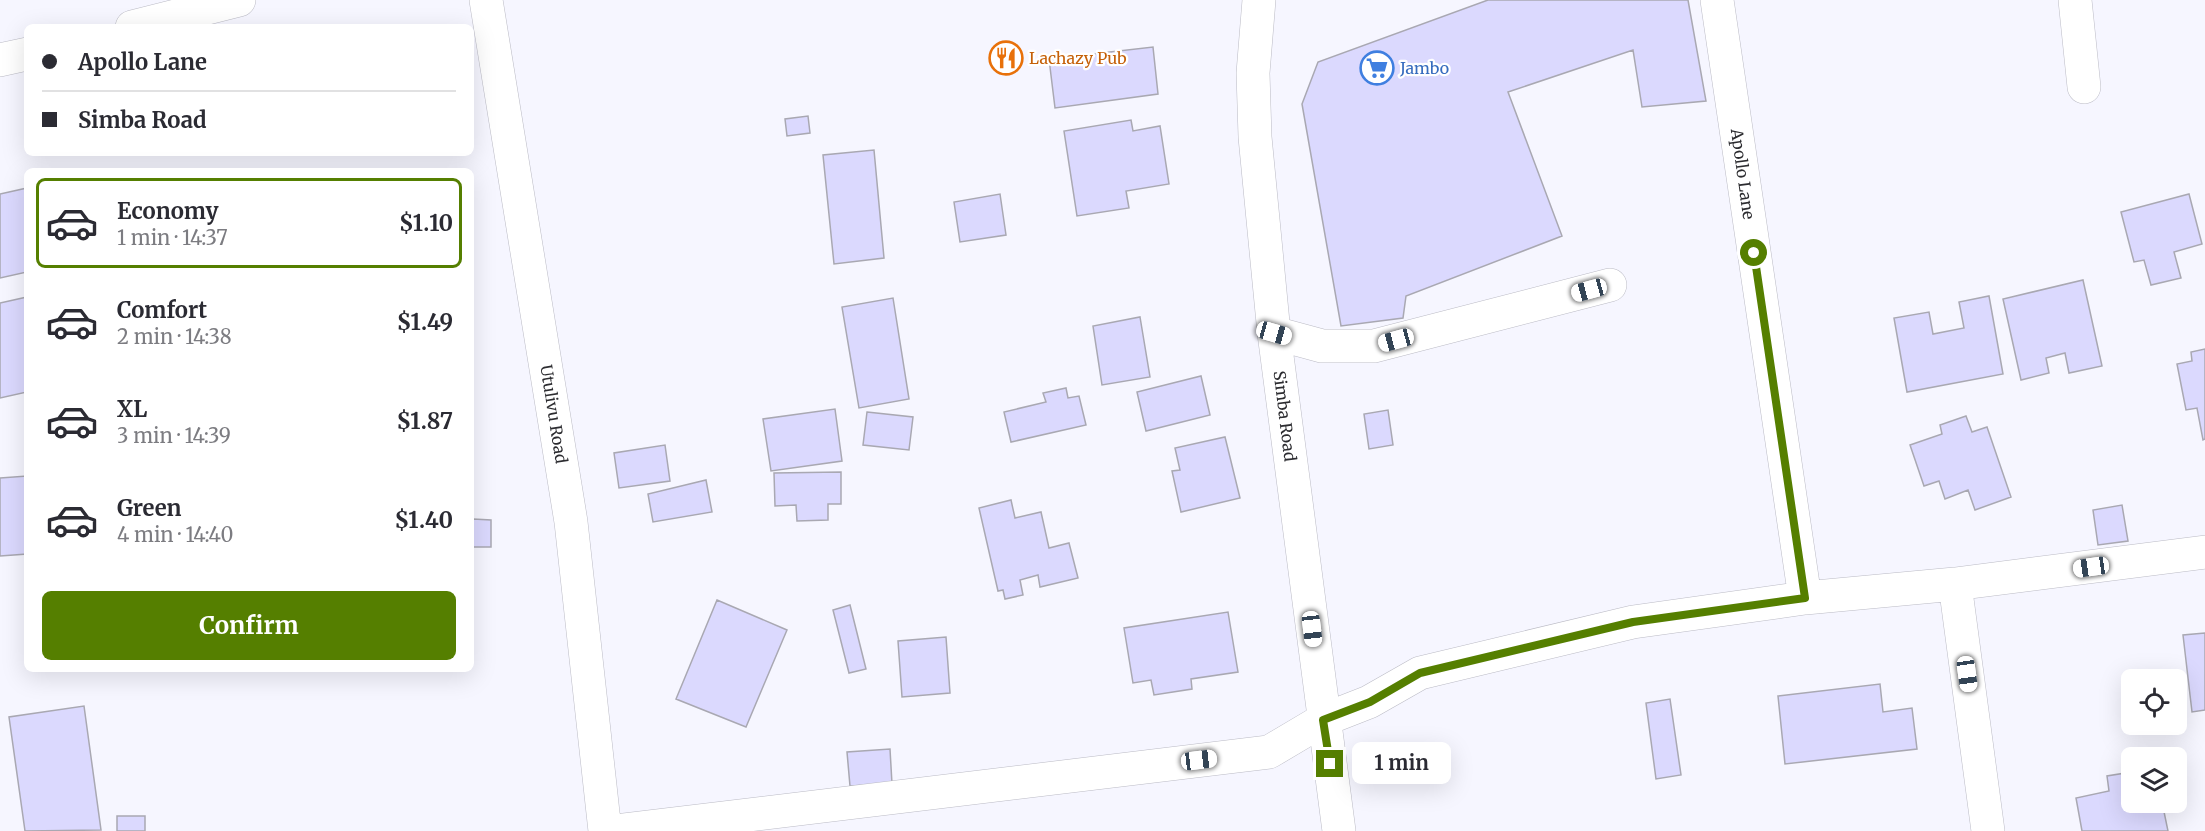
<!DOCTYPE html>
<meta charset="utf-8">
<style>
body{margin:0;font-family:Merriweather,serif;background:#f2f2f3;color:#2b2b33;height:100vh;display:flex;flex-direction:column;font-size:22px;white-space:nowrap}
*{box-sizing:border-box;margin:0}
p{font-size:20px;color:#7c7c81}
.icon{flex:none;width:33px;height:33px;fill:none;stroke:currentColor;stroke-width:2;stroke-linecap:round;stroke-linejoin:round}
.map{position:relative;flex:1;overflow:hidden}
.details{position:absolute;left:24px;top:168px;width:450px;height:504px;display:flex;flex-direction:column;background:#fff;border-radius:9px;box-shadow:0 6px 24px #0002}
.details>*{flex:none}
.guide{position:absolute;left:24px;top:24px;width:450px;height:132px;border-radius:9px;box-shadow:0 6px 24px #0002;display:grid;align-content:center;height:132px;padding:0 18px;background:#fff}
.buttons{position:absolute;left:2121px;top:669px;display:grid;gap:12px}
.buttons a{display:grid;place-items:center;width:66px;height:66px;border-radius:9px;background:#fff;box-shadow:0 6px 24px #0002;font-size:30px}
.end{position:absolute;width:27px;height:27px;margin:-14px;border:8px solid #557f00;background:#fff;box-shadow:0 0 0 3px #fff}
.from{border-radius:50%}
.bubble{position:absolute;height:42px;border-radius:9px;background:#fff;box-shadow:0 6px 24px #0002;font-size:20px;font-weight:700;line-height:42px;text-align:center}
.car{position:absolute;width:18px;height:36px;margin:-18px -9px;border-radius:8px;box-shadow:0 0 4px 2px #0007;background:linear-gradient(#fff 24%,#345 0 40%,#fff 0 76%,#345 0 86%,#fff 0)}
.guide b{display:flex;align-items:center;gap:21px;height:57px;font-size:22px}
.guide b+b{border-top:2px solid #e1e1e2}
.guide i{width:15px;height:15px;background:#2b2b33}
ul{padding:10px 0 0;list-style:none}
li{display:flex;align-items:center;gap:18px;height:90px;margin:0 12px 9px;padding:0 6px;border:3px solid transparent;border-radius:9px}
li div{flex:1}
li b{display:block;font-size:22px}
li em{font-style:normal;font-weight:700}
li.current{border-color:#557f00}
li>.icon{width:54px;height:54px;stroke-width:1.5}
.action{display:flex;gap:12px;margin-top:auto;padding:12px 18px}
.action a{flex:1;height:69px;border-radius:9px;background:#557f00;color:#fff;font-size:24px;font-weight:700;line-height:69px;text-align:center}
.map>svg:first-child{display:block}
.building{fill:#dbd9fe;stroke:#a9a8b2;stroke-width:1.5}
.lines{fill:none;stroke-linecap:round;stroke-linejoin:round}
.minor-casing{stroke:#bbbbc5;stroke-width:34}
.minor{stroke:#fff;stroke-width:33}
.route{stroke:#557f00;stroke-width:8}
.labels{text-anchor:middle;stroke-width:4.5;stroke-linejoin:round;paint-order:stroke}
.food-label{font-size:16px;fill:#c56008;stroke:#fff;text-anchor:start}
.shop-label{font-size:16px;fill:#366cbe;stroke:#fff;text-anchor:start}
.street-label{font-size:16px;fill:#2c2c30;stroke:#fff}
</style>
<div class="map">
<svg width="2205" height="831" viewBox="0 0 2205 831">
<rect width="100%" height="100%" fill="#f6f6ff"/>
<path class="building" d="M 1488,0 L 1688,0 L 1706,101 L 1642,107 L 1633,50 L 1508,92 L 1562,236 L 1406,296 L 1403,318 L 1341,326 L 1302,104 L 1318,62 Z
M 1153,47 L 1158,94 L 1055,108 L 1049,59 Z
M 808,116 L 810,133 L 787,136 L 785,119 Z
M 1131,120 L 1133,131 L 1160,126 L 1169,184 L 1126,191 L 1129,208 L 1077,216 L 1064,131 Z
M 874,150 L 884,258 L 834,264 L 823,155 Z
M 27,188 L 27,272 L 0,278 L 0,194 Z
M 1000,194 L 1006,235 L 960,242 L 954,202 Z
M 2189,194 L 2202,244 L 2174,252 L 2181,278 L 2151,285 L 2144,260 L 2134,262 L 2121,212 Z
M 2083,280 L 2102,366 L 2069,373 L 2065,353 L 2046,358 L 2049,373 L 2021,380 L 2003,299 Z
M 1989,296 L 2003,374 L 1907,392 L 1894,318 L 1929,312 L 1933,334 L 1964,328 L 1959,302 Z
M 27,297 L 27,392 L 0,398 L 0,303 Z
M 893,298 L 909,399 L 859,408 L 842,307 Z
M 1140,317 L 1150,377 L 1102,385 L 1093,326 Z
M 2205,349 L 2205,439 L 2203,440 L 2197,408 L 2186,410 L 2177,364 L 2192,361 L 2191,352 Z
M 1201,376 L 1210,415 L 1146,431 L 1137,392 Z
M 1066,388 L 1068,398 L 1079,396 L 1086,425 L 1011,442 L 1004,412 L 1046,402 L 1043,393 Z
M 835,409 L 842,461 L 771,471 L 763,419 Z
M 1388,410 L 1393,445 L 1369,449 L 1364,414 Z
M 867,412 L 913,417 L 909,450 L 863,445 Z
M 1966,416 L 1972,432 L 1987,427 L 2011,497 L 1975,510 L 1968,490 L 1945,499 L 1939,481 L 1924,486 L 1910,445 L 1942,434 L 1940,425 Z
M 1225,437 L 1240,498 L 1181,512 L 1172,471 L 1180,470 L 1175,448 Z
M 665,445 L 670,481 L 619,488 L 614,453 Z
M 841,472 L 841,504 L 828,504 L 828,520 L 797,521 L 796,505 L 775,506 L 774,473 Z
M 27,476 L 27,554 L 0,556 L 0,478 Z
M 706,480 L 712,512 L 653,522 L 648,494 Z
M 1011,500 L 1015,518 L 1041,512 L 1049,548 L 1069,543 L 1078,578 L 1040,587 L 1038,575 L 1020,580 L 1023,595 L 1005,599 L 1003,590 L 998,591 L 979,508 Z
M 2122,505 L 2128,541 L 2098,545 L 2093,510 Z
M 473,519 L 491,520 L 491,547 L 472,547 Z
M 717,600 L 787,630 L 746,727 L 676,699 Z
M 850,605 L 866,669 L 849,673 L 833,610 Z
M 1228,612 L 1238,672 L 1191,679 L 1192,689 L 1154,695 L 1151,680 L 1133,683 L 1124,628 Z
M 2205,633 L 2205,710 L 2192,712 L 2183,635 Z
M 946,637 L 950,693 L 902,697 L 898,641 Z
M 1880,684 L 1883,712 L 1912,708 L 1917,749 L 1785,764 L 1778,696 Z
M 1670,699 L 1681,775 L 1656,779 L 1646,703 Z
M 84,706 L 101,830 L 25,831 L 9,717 Z
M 890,749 L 892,784 L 850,786 L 847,752 Z
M 2132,772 L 2132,802 L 2162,802 L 2168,831 L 2082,831 L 2076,798 L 2109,791 L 2107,776 Z
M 117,816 L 145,816 L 145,831 L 117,831 Z"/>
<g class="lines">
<defs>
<path id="minor" d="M 486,0 L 571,522 L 605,831
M 1259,0 L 1253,73 L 1255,137 L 1274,333 L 1339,831
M 1717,0 L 1805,598
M 2075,0 L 2084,87
M 132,27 L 239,0
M 0,60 L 27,54
M 1274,333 L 1322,346 L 1374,346 L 1610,285
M 1955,584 L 1988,831
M 616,831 L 1269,752 L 1323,720 L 1369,702 L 1420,673 L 1633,622 L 1805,598 L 1955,584 L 2205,552"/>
</defs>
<use href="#minor" class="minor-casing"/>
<use href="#minor" class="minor"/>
</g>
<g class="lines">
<path class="route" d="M 1330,764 L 1323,720 L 1370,702 L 1420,673 L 1633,622 L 1805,598 L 1754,253"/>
</g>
<defs>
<symbol id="restaurant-ring" viewBox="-11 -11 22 22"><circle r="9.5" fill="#fff" stroke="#e8710a" stroke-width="1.5"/><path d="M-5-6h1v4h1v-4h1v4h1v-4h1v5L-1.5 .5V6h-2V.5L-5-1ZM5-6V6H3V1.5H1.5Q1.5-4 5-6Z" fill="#e8710a"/></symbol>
<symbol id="supermarket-ring" viewBox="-11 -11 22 22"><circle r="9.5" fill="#fff" stroke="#3f7fe0" stroke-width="1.5"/><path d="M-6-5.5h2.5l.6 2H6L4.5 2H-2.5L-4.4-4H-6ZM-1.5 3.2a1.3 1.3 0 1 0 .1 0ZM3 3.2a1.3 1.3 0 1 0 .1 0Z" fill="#3f7fe0"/></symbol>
</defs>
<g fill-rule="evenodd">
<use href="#restaurant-ring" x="987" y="39" width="38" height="38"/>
<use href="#supermarket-ring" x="1358" y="49" width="38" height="38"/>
</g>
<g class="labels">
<g class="food-label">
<text x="1029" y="64">Lachazy Pub</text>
</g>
<g class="shop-label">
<text x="1400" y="74">Jambo</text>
</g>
<g class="street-label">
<text transform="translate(1743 174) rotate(82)" y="6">Apollo Lane</text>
<text transform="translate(554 414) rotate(81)" y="6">Utulivu Road</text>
<text transform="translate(1285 416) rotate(83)" y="6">Simba Road</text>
</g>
</g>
</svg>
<div class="buttons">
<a><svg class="icon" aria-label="locate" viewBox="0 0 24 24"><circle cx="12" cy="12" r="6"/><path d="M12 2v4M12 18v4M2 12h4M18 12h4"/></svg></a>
<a><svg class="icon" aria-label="layers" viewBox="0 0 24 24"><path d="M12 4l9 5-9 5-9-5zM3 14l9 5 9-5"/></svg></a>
</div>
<i class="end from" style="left:1754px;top:253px"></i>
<i class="end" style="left:1330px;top:764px"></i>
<div class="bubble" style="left:1352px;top:742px;width:99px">1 min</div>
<i class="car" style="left:1589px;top:290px;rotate:255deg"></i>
<i class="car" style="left:1274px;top:333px;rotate:106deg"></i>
<i class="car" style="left:1396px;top:340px;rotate:255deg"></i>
<i class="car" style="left:2091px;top:567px;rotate:262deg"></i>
<i class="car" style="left:1312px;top:629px;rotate:173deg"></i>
<i class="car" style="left:1967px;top:674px;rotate:172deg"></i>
<i class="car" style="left:1199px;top:760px;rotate:83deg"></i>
<div class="guide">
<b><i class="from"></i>Apollo Lane</b>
<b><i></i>Simba Road</b>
</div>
<section class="details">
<ul>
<li class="current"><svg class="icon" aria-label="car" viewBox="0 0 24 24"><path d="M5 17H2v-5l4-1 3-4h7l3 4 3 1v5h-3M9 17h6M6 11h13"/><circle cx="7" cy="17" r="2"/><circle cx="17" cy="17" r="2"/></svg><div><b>Economy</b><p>1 min · 14:37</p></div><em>$1.10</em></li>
<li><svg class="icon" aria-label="car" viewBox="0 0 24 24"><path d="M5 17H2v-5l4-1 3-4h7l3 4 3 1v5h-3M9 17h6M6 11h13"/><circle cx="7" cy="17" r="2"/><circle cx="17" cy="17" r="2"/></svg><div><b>Comfort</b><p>2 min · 14:38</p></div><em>$1.49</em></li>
<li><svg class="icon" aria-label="car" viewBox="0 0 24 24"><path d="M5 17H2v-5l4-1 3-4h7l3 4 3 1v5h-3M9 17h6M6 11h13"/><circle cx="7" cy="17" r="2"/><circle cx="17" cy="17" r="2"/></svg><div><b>XL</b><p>3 min · 14:39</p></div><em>$1.87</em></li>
<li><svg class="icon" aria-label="car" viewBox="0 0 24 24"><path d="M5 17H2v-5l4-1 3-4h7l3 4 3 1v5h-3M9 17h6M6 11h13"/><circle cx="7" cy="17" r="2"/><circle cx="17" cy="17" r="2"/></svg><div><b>Green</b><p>4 min · 14:40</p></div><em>$1.40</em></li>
</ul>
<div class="action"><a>Confirm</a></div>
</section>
</div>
